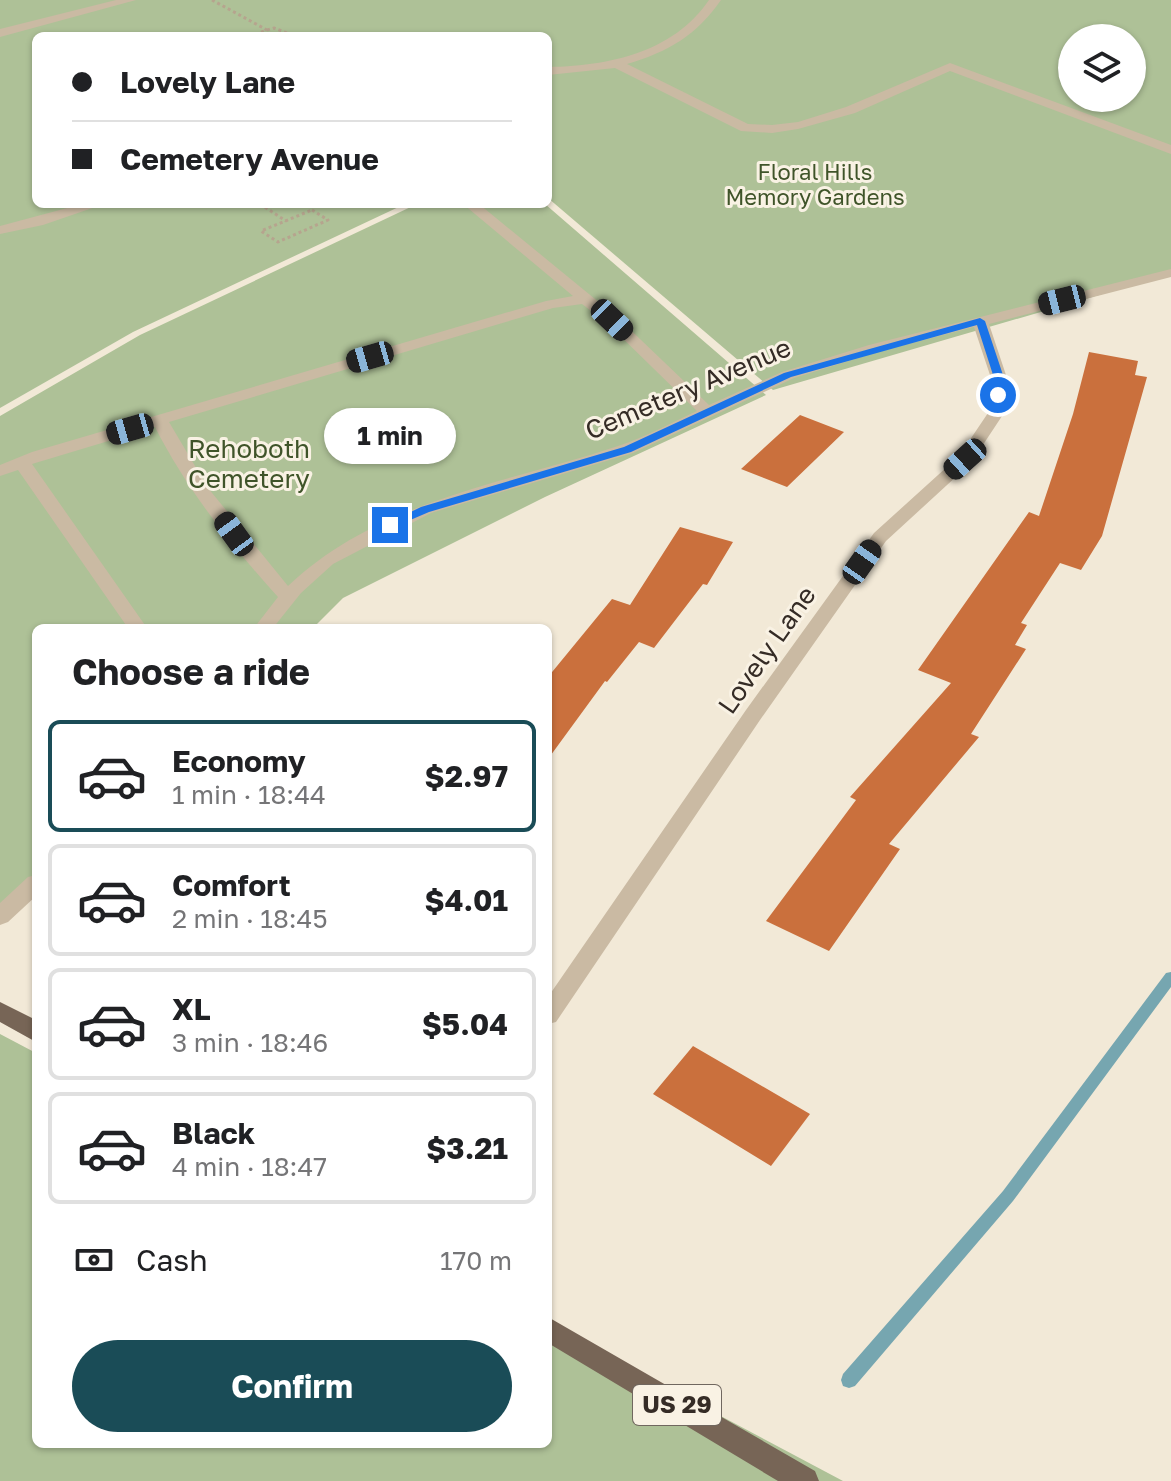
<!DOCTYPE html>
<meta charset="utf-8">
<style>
body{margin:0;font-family:"Golos Text",sans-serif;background:#f2f2f2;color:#202124;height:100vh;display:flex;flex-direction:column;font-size:30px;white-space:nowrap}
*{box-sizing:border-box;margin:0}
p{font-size:26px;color:#757577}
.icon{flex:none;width:44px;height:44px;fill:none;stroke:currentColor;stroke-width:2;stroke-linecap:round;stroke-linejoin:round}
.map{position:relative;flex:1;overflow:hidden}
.sheet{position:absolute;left:32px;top:624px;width:520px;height:824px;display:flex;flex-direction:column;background:#fff;border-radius:12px;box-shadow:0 2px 6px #0004}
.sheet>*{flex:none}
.hud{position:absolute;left:32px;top:32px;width:520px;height:176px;border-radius:12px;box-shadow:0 2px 6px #0004;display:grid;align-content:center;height:176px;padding:0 40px;background:#fff}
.tools{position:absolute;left:1058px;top:24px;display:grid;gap:16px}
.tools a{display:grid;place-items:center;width:88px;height:88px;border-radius:50%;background:#fff;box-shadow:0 2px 6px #0004;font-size:40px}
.end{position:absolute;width:36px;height:36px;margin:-18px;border:10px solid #1a73e8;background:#fff;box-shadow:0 0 0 4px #fff}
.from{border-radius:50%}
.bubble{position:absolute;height:56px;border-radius:28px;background:#fff;box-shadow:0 2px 6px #0004;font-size:26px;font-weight:700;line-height:56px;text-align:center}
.car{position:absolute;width:24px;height:48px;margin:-24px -12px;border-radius:10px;box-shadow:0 0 6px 2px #0007;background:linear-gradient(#222 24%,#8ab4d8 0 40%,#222 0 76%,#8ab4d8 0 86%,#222 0)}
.hud b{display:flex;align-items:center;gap:28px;height:76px;font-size:30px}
.hud b+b{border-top:2px solid #e0e0e0}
.hud i{width:20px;height:20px;background:#202124}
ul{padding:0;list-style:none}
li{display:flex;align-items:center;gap:24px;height:112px;margin:0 16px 12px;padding:0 24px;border:4px solid #e0e0e0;border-radius:12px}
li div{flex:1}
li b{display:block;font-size:30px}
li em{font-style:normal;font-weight:700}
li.active{border-color:#1a4c57}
li>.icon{width:72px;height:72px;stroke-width:1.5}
h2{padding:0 40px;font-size:36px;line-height:96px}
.pay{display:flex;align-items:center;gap:20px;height:88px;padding:0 40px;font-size:30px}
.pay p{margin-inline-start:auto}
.button{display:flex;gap:16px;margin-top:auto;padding:16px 40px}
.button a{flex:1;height:92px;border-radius:48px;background:#1a4c57;color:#fff;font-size:32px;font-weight:700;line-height:92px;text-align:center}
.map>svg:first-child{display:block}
.green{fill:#aec197;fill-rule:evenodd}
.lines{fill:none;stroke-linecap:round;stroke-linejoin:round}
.stream{fill:#76a6b0;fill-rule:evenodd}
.building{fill:#ca703d}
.path{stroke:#b6a48e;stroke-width:3;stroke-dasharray:3 3;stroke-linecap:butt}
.minor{fill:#cabaa3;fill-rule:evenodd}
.major{fill:#776556;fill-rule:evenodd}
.route{fill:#1a73e8}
.labels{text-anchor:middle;stroke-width:6;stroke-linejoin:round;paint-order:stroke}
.far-park-label{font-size:22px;fill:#3f5429;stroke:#f9f2e4}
.shield{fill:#f9f2e4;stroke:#70675f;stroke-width:2}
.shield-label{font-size:24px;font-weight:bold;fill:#352c26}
.street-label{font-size:26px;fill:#352c26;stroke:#f9f2e4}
.park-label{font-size:26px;fill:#3f5429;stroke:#f9f2e4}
</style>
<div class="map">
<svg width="1171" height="1481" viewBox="0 0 1171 1481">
<rect width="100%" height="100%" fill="#f2e9d7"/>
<path class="green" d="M 0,0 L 1171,0 L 1171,274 L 773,390 L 548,198 L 548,36 L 36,36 L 36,204 L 405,204 L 133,332 L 0,408 ZM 1072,38 L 1132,38 L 1132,98 L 1072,98 Z
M 417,204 L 545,204 L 766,395 L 545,497 L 343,598 L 313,628 L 36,628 L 36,886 L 0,917 L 0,416 L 140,335 Z
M 0,1034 L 36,1053 L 36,1444 L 548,1444 L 548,1324 L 843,1481 L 0,1481 Z"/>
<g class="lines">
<path class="stream" d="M 1171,972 L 1171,987 L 1013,1201 L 855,1386 L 849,1388 L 843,1386 L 841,1380 L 843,1374 L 1003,1191 L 1166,973 Z"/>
</g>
<path class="building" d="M 1089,352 L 1138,361 L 1135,375 L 1147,377 L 1102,536 L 1081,570 L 1060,563 L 1021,623 L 1027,625 L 1015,645 L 1026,649 L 971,734 L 979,737 L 889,844 L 900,849 L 829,951 L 766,921 L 856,800 L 850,797 L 951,683 L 918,670 L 1029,512 L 1039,516 L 1073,414 Z
M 800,415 L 844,432 L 787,487 L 741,469 Z
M 680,527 L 733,542 L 707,585 L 703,584 L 654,648 L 639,642 L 607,682 L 605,681 L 548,759 L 548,677 L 612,599 L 630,605 Z
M 693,1046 L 810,1114 L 771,1166 L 653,1094 Z"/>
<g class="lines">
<path class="path" d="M 212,0 L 267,30 L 259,33 L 264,35 L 261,36
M 267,30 L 274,28 L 295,36
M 260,204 L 286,221
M 312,210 L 328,220 L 278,242 L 261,231 Z"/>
<path class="minor" d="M 116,0 L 136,0 L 0,37 L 0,29 Z
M 709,0 L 721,0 C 697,35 668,52 627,64 L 748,124 L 772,125 L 798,122 L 846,107 L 950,63 L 1171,145 L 1171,154 L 950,71 L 855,113 L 798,129 L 772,133 L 741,131 L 615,68 L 548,75 L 548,67 C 608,66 673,53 709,0 Z
M 82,204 L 104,204 L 43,225 L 0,234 L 0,226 Z
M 463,204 L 479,204 L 617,317 L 709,405 L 782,372 L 869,345 L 1171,269 L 1171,277 L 989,324 L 1007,378 L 1004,413 L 971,463 L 886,541 L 760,720 L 556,1022 L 548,1024 L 548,997 L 746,710 L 874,533 L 959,456 L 988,413 L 991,378 L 974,327 L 881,351 L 794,378 L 633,453 L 431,513 L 333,564 L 301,593 L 273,628 L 254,628 L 278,597 C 231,545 187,490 155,427 L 32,464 L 147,628 L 128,628 L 18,470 L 0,476 L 0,465 L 32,452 L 546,301 L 573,296 ZM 582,304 L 607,323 L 697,411 C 671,423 645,437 618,446 C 504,484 379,500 288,586 L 208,488 L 169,422 L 553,308 Z
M 36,875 L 36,896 L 8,922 L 0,925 L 0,903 L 28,877 Z"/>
<path class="major" d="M 0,1002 L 36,1020 L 36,1042 L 0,1022 Z
M 548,1317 L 815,1471 L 819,1481 L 778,1481 L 548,1343 Z"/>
</g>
<path class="route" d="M 980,318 L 985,321 L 1004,378 L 1001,397 L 992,395 L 994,378 L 977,325 L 791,377 L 631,452 L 429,512 L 394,527 L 384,525 L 421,507 L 624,447 L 784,373 Z"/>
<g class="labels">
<g class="far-park-label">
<text x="815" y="180">Floral Hills<tspan x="815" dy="25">Memory Gardens</tspan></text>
</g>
<rect class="shield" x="633" y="1385" width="88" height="40" rx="6"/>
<g class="shield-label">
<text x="677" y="1413">US 29</text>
</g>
<g class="street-label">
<text transform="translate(688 389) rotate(-23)" y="9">Cemetery Avenue</text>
<text transform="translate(767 650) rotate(-55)" y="9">Lovely Lane</text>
</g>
<g class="park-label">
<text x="249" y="458">Rehoboth<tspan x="249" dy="30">Cemetery</tspan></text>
</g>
</g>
</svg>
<div class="tools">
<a><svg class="icon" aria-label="layers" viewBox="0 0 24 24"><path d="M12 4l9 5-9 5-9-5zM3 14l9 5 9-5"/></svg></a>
</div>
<i class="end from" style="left:998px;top:395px"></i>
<i class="end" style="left:390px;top:525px"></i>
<div class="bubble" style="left:324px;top:408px;width:132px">1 min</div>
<i class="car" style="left:1062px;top:300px;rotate:256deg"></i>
<i class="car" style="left:612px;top:320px;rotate:134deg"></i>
<i class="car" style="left:370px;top:357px;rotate:254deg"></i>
<i class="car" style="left:130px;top:429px;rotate:254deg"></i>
<i class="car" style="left:965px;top:459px;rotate:228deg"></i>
<i class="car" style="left:234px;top:534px;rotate:324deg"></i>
<i class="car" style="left:862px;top:562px;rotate:35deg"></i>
<div class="hud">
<b><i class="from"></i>Lovely Lane</b>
<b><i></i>Cemetery Avenue</b>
</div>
<section class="sheet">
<h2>Choose a ride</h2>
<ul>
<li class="active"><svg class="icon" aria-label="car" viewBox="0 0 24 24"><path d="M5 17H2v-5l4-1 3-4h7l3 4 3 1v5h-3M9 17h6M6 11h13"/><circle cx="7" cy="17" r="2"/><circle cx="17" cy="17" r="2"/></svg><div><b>Economy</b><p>1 min · 18:44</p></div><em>$2.97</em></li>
<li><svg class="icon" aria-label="car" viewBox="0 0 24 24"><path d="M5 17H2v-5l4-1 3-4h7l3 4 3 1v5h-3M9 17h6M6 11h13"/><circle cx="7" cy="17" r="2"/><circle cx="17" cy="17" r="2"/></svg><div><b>Comfort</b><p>2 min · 18:45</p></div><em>$4.01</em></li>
<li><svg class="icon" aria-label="car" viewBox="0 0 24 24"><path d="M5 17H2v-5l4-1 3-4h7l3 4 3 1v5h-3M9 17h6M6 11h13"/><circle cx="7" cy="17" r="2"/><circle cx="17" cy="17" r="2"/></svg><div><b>XL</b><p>3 min · 18:46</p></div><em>$5.04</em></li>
<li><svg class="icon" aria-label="car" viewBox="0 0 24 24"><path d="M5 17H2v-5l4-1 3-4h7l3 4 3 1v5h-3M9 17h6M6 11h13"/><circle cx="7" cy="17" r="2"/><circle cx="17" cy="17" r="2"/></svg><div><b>Black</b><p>4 min · 18:47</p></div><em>$3.21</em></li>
</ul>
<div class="pay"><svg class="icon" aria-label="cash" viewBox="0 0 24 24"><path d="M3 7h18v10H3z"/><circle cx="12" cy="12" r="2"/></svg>Cash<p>170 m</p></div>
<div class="button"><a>Confirm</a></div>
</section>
</div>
